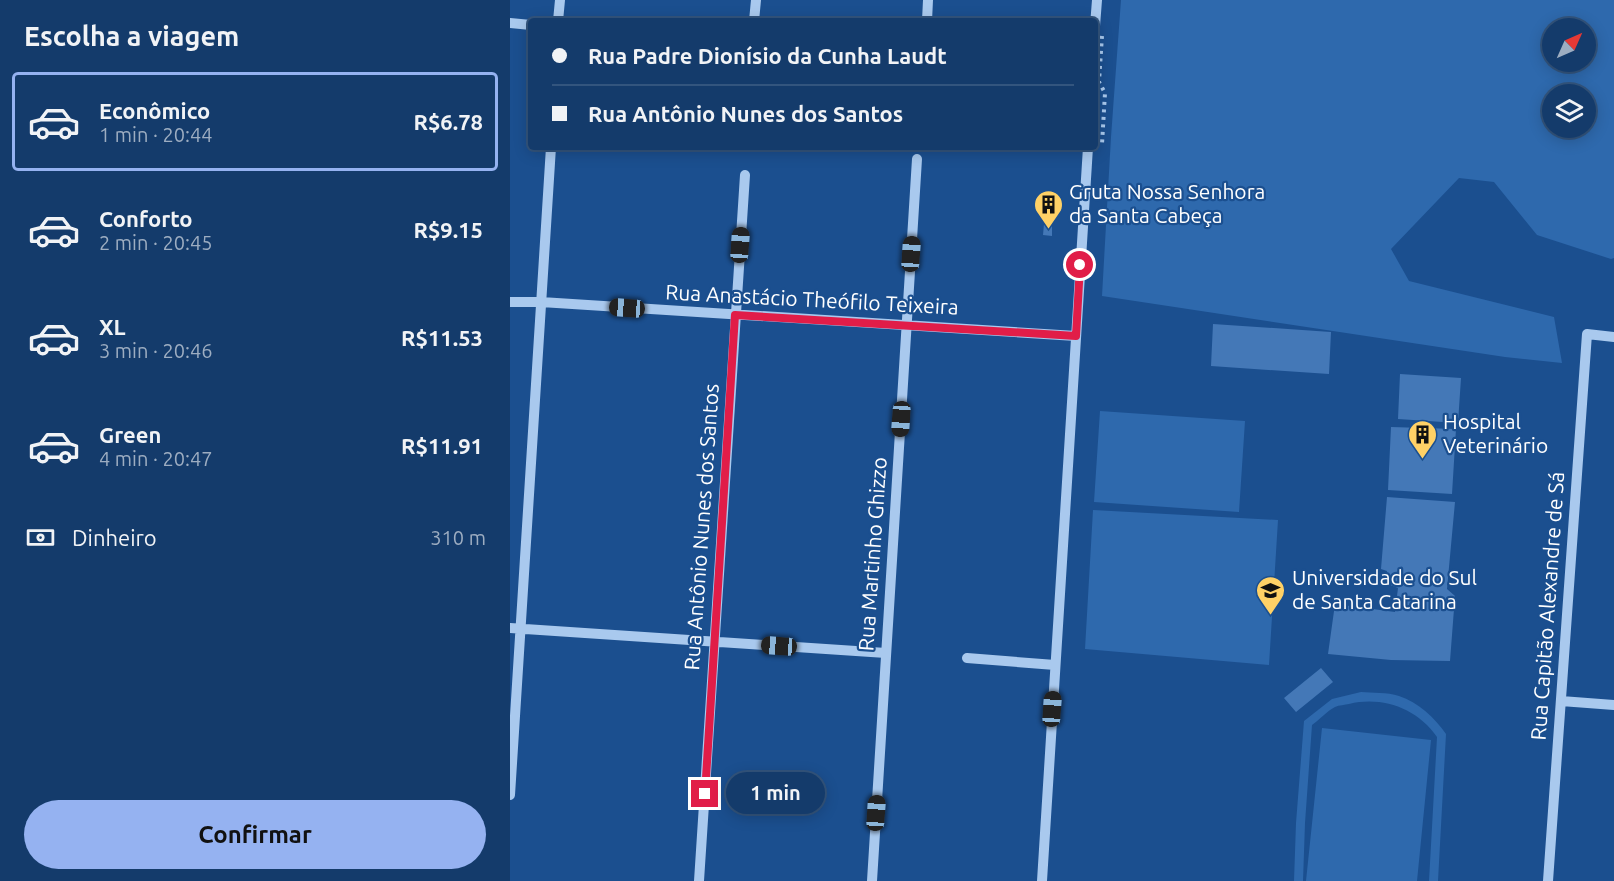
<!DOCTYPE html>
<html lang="pt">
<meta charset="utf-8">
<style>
body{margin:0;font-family:Ubuntu,sans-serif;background:#1d4271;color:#f1f3f6;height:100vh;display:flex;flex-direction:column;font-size:22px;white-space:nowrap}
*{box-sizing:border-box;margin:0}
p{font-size:20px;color:#9dadc1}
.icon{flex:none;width:33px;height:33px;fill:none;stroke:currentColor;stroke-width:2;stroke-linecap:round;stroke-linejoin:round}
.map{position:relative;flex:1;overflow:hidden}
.details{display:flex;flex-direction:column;background:#143b6b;width:510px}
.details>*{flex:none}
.banner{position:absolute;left:18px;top:18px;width:570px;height:132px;border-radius:6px;box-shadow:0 3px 15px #0003,0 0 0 2px #33557e;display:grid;align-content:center;height:132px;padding:0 24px;background:#143b6b}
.needle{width:39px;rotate:45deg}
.tools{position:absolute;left:1032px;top:18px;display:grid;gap:12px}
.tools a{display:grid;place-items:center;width:54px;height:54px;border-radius:50%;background:#143b6b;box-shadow:0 3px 15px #0003,0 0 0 2px #33557e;font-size:30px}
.end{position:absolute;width:27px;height:27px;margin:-14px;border:8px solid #e11d48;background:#fff;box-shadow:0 0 0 3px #fff}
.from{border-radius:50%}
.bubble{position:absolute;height:42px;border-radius:21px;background:#143b6b;box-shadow:0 3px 15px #0003,0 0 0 2px #33557e;font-size:20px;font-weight:700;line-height:42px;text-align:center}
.car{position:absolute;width:18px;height:36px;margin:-18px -9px;border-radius:8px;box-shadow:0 0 4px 2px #0007;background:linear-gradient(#222 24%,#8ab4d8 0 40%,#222 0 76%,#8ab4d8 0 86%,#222 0)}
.banner b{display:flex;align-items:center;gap:21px;height:57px;font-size:22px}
.banner b+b{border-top:2px solid #33557e}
.banner i{width:15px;height:15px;background:#f1f3f6}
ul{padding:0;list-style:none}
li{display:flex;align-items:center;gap:18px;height:99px;margin:0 12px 9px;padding:0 12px;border:3px solid transparent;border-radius:6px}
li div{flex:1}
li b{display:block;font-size:22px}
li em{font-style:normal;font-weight:700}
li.current{border-color:#95b2f1}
li>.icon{width:54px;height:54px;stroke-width:1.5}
h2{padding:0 24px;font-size:27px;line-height:72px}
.pay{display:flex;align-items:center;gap:15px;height:66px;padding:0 24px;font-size:22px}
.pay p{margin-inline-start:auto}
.cta{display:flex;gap:12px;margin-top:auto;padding:12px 24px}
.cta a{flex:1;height:69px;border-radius:36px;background:#95b2f1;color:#111;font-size:24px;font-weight:700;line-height:69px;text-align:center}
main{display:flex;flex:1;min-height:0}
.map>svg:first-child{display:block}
.green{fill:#2e69ad;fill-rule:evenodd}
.building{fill:#4478b7}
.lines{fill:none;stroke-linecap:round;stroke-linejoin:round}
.path{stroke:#a9c9ee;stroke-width:4;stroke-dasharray:3 4.5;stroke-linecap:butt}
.minor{stroke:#a9c9ee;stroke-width:10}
.route{stroke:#e11d48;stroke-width:8}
.labels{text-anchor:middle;stroke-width:4.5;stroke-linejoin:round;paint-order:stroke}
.poi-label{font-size:21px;fill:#fff;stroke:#1b4f8f;text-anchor:start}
.street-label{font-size:21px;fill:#fff;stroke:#1b4f8f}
</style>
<main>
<section class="details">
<h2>Escolha a viagem</h2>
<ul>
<li class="current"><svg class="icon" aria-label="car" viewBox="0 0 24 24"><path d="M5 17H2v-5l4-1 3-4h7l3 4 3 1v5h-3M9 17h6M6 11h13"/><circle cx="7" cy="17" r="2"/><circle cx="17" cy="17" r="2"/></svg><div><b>Econômico</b><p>1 min · 20:44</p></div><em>R$6.78</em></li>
<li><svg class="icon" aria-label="car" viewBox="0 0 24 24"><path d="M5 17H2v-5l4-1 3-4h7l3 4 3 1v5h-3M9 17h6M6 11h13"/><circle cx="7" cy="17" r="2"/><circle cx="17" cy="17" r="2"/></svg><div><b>Conforto</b><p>2 min · 20:45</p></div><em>R$9.15</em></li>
<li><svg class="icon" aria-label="car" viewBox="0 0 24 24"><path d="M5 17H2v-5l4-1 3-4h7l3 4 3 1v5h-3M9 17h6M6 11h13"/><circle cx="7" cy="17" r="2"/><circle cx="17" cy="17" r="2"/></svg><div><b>XL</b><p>3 min · 20:46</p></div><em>R$11.53</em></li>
<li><svg class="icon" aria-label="car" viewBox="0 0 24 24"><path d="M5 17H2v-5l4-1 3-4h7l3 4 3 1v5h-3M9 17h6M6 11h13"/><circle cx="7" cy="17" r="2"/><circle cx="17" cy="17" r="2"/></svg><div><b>Green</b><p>4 min · 20:47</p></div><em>R$11.91</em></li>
</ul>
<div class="pay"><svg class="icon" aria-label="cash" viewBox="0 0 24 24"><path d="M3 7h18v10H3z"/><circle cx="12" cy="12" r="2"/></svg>Dinheiro<p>310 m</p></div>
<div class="cta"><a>Confirmar</a></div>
</section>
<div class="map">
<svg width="1104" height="881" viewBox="0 0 1104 881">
<rect width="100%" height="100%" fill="#1b4f8f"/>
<path class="green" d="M 611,0 L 1104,0 L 1104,258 L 1101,259 L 1027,235 L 984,182 L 949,178 L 881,249 L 899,281 L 1044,317 L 1052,363 L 995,357 L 592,296 L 601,137 ZM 1076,28 L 1076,62 L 1042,62 L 1042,28 ZM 1076,94 L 1076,128 L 1042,128 L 1042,94 Z
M 590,411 L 735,421 L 729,512 L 584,502 Z
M 583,510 L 768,520 L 759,665 L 575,649 Z
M 851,692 C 862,693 877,692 889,696 C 908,702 925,718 936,734 L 928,881 L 919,881 L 927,737 C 907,708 872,696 839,704 C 835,705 829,705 825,707 C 817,711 809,720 802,725 L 795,823 L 793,881 L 784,881 L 786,823 L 794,721 L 822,699 Z
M 812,728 L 921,740 L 907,881 L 796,881 Z"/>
<path class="building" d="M 534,224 L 542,225 L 542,236 L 533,235 Z
M 703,324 L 821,332 L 819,374 L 701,366 Z
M 890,374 L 951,378 L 948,423 L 888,419 Z
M 881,427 L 946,429 L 942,494 L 878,490 Z
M 877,497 L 945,502 L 937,589 L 945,596 L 940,661 L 881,660 L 818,654 L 825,604 L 885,612 L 888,588 L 875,583 L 877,571 L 871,569 Z
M 811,668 L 823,682 L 786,712 L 774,698 Z"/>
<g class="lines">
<path class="path" d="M 592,36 L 589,82 L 595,93 L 592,144"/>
<path class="minor" d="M 48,21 L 50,0
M 244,21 L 246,0
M 417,21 L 418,0
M 0,23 L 21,25
M 585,26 L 587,0
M 0,302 L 31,302 L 566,336
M 0,628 L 376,653
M 457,658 L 545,665
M 1051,701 L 1104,705
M 0,795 L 41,147
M 189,881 L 235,175
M 362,881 L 407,159
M 532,881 L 578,147
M 1038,881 L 1077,334 L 1104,337"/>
</g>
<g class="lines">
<path class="route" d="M 195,794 L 225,315 L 566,336 L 570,265"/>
</g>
<defs>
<symbol id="building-pin" viewBox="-11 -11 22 30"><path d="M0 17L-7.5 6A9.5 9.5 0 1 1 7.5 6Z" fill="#ffd166" stroke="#1b4f8f"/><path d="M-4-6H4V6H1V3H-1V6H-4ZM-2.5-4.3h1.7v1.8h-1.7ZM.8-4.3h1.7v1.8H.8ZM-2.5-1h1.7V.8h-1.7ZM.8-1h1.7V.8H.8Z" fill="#111"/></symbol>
<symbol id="university-pin" viewBox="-11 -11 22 30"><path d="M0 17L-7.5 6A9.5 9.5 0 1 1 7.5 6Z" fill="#ffd166" stroke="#1b4f8f"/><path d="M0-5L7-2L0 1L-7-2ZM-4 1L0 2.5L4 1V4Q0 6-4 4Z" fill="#111"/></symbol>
</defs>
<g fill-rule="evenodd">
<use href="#building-pin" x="522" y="188" width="33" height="45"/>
<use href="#building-pin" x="896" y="418" width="33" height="45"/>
<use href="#university-pin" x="744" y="574" width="33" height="45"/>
</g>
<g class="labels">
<g class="poi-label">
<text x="559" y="199">Gruta Nossa Senhora<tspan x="559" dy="24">da Santa Cabeça</tspan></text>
<text x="933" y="429">Hospital<tspan x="933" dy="24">Veterinário</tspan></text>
<text x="782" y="585">Universidade do Sul<tspan x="782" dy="24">de Santa Catarina</tspan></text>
</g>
<g class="street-label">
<text transform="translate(302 300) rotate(3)" y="7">Rua Anastácio Theófilo Teixeira</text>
<text transform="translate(192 527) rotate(-86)" y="7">Rua Antônio Nunes dos Santos</text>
<text transform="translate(363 554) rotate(-86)" y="7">Rua Martinho Ghizzo</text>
<text transform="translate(1038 606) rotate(-86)" y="7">Rua Capitão Alexandre de Sá</text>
</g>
</g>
</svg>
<div class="tools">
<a><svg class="needle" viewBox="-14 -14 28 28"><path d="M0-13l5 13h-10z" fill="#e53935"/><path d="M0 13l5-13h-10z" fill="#9dadc1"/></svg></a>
<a><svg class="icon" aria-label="layers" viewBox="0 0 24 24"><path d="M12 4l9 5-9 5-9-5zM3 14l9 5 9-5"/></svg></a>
</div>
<i class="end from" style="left:570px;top:265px"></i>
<i class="end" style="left:195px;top:794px"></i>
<div class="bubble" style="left:216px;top:772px;width:99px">1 min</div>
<i class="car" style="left:230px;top:245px;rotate:4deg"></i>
<i class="car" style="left:401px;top:254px;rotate:4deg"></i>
<i class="car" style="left:117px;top:308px;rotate:274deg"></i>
<i class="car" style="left:391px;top:419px;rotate:184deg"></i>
<i class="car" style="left:269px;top:646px;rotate:274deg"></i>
<i class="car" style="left:542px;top:709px;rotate:4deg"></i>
<i class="car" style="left:366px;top:813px;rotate:4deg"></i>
<div class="banner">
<b><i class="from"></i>Rua Padre Dionísio da Cunha Laudt</b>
<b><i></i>Rua Antônio Nunes dos Santos</b>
</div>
</div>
</main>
